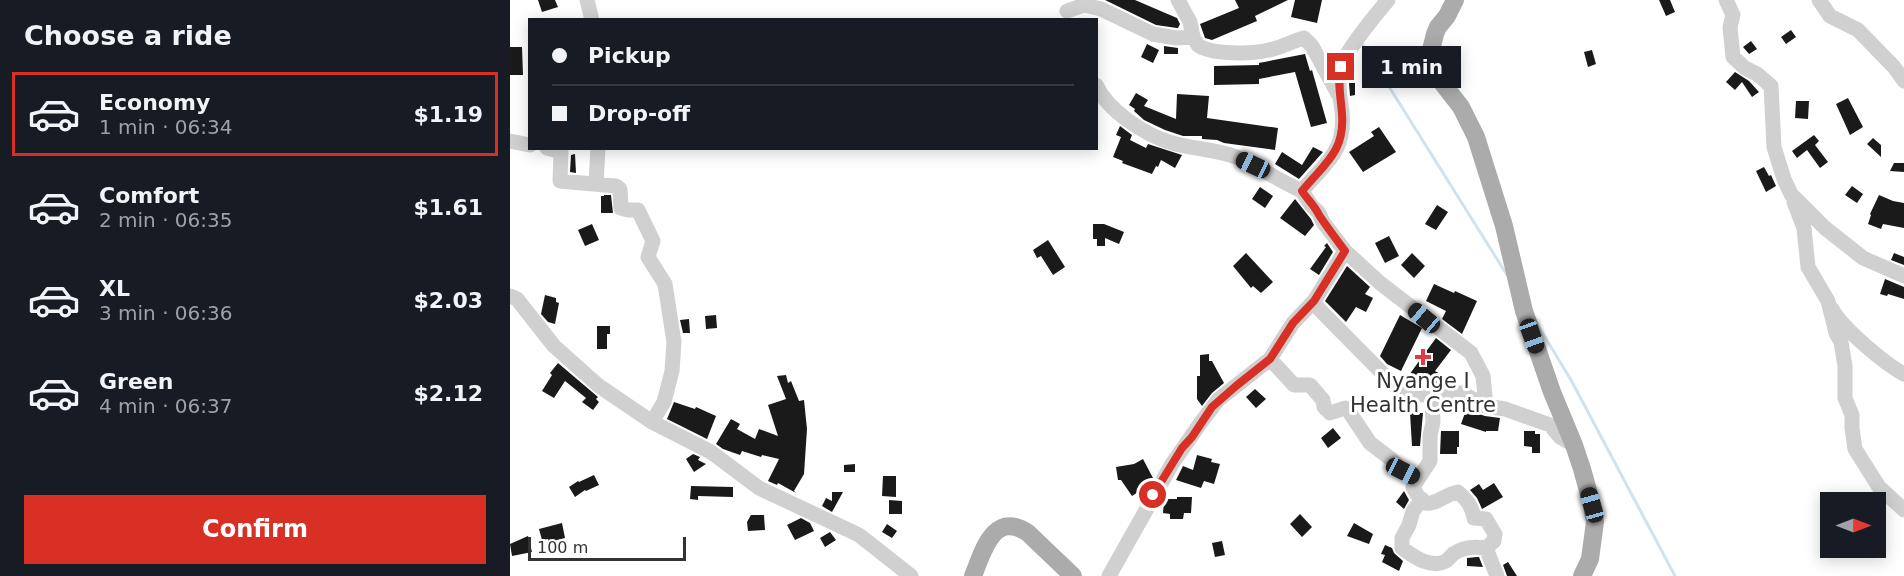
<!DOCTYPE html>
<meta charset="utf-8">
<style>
body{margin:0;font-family:"DejaVu Sans",sans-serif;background:#20242c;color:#f1f3f6;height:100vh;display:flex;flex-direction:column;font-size:22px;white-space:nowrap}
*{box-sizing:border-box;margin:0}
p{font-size:20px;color:#9ea1a6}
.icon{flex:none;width:33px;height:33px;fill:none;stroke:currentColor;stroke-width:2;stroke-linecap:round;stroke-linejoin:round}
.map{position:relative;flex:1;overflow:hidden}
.panel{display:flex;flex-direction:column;background:#171b24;width:510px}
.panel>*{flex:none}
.banner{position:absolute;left:18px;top:18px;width:570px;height:132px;border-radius:0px;box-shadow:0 3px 15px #0003;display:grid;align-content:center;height:132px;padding:0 24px;background:#171b24}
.needle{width:39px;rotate:90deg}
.fabs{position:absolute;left:1310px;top:492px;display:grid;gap:12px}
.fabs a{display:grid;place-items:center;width:66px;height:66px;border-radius:0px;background:#171b24;box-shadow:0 3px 15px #0003;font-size:30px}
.scale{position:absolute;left:18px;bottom:15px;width:158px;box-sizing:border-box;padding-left:6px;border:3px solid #333;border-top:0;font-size:16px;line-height:21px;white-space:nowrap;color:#333;-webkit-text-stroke:4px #fff;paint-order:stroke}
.end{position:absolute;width:27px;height:27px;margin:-14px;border:8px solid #d93025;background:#fff;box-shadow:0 0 0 3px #fff}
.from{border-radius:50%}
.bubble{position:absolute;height:42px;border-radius:0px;background:#171b24;box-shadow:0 3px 15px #0003;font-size:20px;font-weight:700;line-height:42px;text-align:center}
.car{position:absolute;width:18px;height:36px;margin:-18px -9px;border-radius:8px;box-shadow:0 0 4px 2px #0007;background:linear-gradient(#222 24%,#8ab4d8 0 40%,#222 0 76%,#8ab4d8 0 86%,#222 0)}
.banner b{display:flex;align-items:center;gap:21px;height:57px;font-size:22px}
.banner b+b{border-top:2px solid #363941}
.banner i{width:15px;height:15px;background:#f1f3f6}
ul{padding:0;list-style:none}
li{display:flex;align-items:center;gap:18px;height:84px;margin:0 12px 9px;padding:0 12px;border:3px solid transparent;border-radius:0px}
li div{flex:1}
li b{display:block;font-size:22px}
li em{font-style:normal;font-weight:700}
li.on{border-color:#d93025}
li>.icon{width:54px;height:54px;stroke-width:1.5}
h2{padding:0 24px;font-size:27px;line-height:72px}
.button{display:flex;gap:12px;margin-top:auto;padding:12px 24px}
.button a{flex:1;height:69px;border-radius:0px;background:#d93025;color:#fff;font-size:24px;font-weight:700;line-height:69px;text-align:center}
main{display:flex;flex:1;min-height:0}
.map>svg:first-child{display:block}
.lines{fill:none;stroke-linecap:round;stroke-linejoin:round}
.stream{stroke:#cfe2ee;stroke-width:3}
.building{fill:#1a1a1a}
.minor{stroke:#d0d0d0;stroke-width:15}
.major{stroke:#ababab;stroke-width:18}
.route{stroke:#d93025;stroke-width:8}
.poi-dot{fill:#e63946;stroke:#fff;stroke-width:2}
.labels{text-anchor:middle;stroke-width:6;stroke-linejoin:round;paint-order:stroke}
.poi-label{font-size:21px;fill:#333;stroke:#fff}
</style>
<main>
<section class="panel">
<h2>Choose a ride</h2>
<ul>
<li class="on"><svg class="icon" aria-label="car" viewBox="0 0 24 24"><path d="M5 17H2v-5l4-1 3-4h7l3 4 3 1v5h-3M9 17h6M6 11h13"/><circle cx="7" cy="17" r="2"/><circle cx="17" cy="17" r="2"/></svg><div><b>Economy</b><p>1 min · 06:34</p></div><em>$1.19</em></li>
<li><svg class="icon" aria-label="car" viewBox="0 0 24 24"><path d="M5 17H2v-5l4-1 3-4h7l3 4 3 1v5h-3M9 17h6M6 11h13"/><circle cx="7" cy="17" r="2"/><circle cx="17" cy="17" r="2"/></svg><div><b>Comfort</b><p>2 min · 06:35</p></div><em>$1.61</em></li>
<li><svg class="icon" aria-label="car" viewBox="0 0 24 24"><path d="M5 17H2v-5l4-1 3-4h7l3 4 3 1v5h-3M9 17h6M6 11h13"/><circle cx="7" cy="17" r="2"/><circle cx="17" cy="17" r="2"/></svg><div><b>XL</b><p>3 min · 06:36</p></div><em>$2.03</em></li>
<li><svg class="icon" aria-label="car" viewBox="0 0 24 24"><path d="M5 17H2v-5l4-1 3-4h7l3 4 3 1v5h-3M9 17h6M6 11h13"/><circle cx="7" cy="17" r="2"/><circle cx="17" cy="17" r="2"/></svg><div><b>Green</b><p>4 min · 06:37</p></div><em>$2.12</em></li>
</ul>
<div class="button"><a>Confirm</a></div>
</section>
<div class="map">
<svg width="1394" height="576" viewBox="0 0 1394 576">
<rect width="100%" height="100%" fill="#fff"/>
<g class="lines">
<path class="stream" d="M 851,42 L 997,275
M 1027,324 L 1061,380 L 1165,576"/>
</g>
<path class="building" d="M 28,0 L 45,0 L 48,7 L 32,12 Z
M 595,0 L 625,0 L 667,18 L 670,24 L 668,28 L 667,28 L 646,25 Z
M 725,0 L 778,0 L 745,16 L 747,21 L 702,40 L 695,38 L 690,24 L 729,8 Z
M 785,0 L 812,0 L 807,23 L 781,17 Z
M 1149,0 L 1160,0 L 1165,12 L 1156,16 Z
M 1281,30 L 1286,37 L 1276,44 L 1271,37 Z
M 1241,41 L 1247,49 L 1239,54 L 1233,47 Z
M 637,44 L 649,50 L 643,63 L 631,57 Z
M 654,46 L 668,48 L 668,54 L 654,54 Z
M 0,47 L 12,47 L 13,75 L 0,75 Z
M 1082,50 L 1086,64 L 1078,67 L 1074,52 Z
M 795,54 L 800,71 L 802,70 L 817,123 L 801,127 L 785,72 L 749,79 L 749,84 L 704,85 L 704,66 L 749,65 L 749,63 Z
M 1225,72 L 1239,81 L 1249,92 L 1242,97 L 1232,82 L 1225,90 L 1216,82 Z
M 839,83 L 845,83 L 845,95 L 840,96 Z
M 626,93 L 638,100 L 634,106 L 666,119 L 667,94 L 699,96 L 697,118 L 768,128 L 765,150 L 714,143 L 707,140 L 692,139 L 692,136 L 673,136 L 655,130 L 634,120 L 624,111 L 625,109 L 619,105 Z
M 1338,98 L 1353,127 L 1340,135 L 1326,104 Z
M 1286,101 L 1299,101 L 1298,119 L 1285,118 Z
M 610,126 L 622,135 L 620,140 L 636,148 L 638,144 L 672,155 L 665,168 L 651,160 L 648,167 L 646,166 L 642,174 L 612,163 L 613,161 L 603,157 L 611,137 L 606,135 Z
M 869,127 L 886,152 L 853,172 L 839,152 L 864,136 L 861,132 Z
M 1304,135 L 1309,141 L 1305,145 L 1318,162 L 1310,168 L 1297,150 L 1287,158 L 1282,151 Z
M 1363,138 L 1371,145 L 1371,157 L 1357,144 Z
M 803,147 L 813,152 L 789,179 L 765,164 L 772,152 L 792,165 Z
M 65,154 L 66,173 L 60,172 L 61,155 Z
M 1384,163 L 1394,163 L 1394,172 L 1380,171 Z
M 1254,167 L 1259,176 L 1261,175 L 1266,186 L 1256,192 L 1246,171 Z
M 1342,186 L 1353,194 L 1347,203 L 1335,195 Z
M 750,187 L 763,196 L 755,208 L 742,199 Z
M 94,195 L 101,195 L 103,213 L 91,213 L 91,196 L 94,196 Z
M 1369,195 L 1383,201 L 1394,203 L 1394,228 L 1373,224 L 1371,229 L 1358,224 L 1361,215 L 1360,214 Z
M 785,199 L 801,219 L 804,225 L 795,236 L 770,218 Z
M 927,205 L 938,212 L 926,230 L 915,224 Z
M 82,224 L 89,240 L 75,246 L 68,230 Z
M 583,224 L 594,224 L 614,232 L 609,244 L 595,238 L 595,246 L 587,246 L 587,239 L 583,239 Z
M 879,236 L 889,256 L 875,263 L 865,243 Z
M 538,240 L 555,267 L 543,275 L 531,256 L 527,258 L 523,250 Z
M 817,243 L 823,252 L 809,275 L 800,269 L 816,247 L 814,246 Z
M 736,253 L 763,282 L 751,293 L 743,286 L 741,288 L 723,266 Z
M 902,253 L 915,266 L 904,278 L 891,265 Z
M 1384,253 L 1394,257 L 1394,265 L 1381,260 Z
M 837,266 L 860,287 L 855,294 L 863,298 L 856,312 L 846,307 L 836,322 L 815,301 Z
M 1375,279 L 1394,287 L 1394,299 L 1378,294 L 1377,296 L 1370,294 Z
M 924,284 L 944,293 L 945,291 L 967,301 L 952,334 L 932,319 L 936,311 L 916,301 Z
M 35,295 L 46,298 L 46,302 L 49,303 L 45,324 L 38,322 L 31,314 Z
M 206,315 L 207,328 L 196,329 L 195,316 Z
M 890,315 L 912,328 L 891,371 L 877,364 L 870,356 Z
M 179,319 L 180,333 L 173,333 L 170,320 Z
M 87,326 L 100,326 L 100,334 L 97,334 L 97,349 L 87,349 Z
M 926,338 L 941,350 L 925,371 L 932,375 L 927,384 L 910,385 L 899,382 L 901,376 L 899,375 Z
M 699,354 L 699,361 L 702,361 L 714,383 L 702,393 L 692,406 L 687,399 L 687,376 L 690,376 L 690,355 Z
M 48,363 L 88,397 L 86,399 L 89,402 L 83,410 L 72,402 L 76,398 L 55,381 L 44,398 L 32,391 L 42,375 L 40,373 Z
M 276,375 L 278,383 L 281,381 L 289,401 L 294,400 L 297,429 L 294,474 L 284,491 L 286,493 L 268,483 L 267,485 L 258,481 L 269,459 L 252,455 L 251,457 L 232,451 L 230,455 L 213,449 L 206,444 L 221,419 L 230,424 L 227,429 L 245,439 L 249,429 L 268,436 L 258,405 L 276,399 L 267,376 Z
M 745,389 L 756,399 L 746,408 L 736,397 Z
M 164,402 L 185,409 L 186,407 L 206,416 L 197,439 L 157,419 Z
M 956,410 L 975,416 L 990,418 L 988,431 L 976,431 L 976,432 L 951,424 Z
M 900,413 L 913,413 L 910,446 L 902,446 Z
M 823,428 L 831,438 L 818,448 L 811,438 Z
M 931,431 L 949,431 L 949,447 L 947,447 L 947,454 L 930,454 Z
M 1014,431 L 1025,431 L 1025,434 L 1030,434 L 1030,453 L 1022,453 L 1022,447 L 1014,446 Z
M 183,454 L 190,457 L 188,460 L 196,464 L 184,472 L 176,459 Z
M 687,455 L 702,459 L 701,462 L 710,464 L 704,484 L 694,481 L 691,488 L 666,480 L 673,466 L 683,470 Z
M 633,459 L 643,478 L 638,487 L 636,487 L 622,496 L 611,480 L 608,480 L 606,467 L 624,464 Z
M 345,464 L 345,472 L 334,472 L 334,465 Z
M 84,475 L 89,485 L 76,491 L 75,490 L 65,497 L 59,487 L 68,481 L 69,482 Z
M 373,476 L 386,476 L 386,497 L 372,496 Z
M 984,483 L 993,497 L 972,509 L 967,498 L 960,490 L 969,484 L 973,490 Z
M 181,486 L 223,487 L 223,497 L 188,496 L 188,500 L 180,499 Z
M 894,491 L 899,500 L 894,509 L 886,502 Z
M 322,492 L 333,492 L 322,512 L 312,506 L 316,498 L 322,501 Z
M 667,497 L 682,497 L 681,513 L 674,513 L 673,519 L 660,519 L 660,514 L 653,513 L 654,499 L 667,499 Z
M 379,500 L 392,501 L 392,514 L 379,514 Z
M 790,514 L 802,527 L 792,537 L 780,524 Z
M 241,515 L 254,515 L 255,530 L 238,531 L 237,522 Z
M 291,518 L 300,523 L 304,531 L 285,540 L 277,525 Z
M 52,523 L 55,538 L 39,542 L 38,539 L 32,540 L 29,529 Z
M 844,523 L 863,534 L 859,544 L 837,536 Z
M 377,524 L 387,531 L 382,538 L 372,532 Z
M 320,532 L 326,540 L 315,547 L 310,538 Z
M 18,536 L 22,552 L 2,556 L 0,544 Z
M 712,541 L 715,555 L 705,557 L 702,543 Z
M 875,545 L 882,548 L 884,553 L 893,561 L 889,571 L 872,562 L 875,555 L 871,554 Z
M 967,557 L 969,557 L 973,567 L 957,566 L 957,558 Z
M 998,562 L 1007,576 L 997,576 L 993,565 Z"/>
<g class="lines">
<path class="minor" d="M 77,0 L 82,20
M 668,0 L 680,22 L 683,37
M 1216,0 L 1223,15 L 1220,27 L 1223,57 L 1235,68 L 1247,74 L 1261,86 L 1264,147 L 1274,179 L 1281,194 L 1315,228 L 1353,258 L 1394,276
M 1309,0 L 1320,16 L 1348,30 L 1384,67 L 1394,81
M 557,11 L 574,5 L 591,9 L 643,34 L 666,38 L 683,37 C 685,40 686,42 688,45 C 700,55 743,54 759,50 C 771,48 782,41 794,38 L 802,46 L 828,94
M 586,85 C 598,111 635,135 662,143 C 683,149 705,149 726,157 C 749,166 769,181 792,191 C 816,162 836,152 832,111 C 830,98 827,82 830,69 C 834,53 866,14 878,0
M 0,141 L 20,145
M 37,148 L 51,152 L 50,181 L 106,186 L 110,189 L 111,208 L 118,210 L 128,210 L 143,241 L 138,257 L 155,284 L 164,342 L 162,371 L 154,402 L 142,422
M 86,184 L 88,148
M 792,191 L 801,205 L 809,213 L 813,222 L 835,251 L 870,283 L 961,353 L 973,376 L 976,406 L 952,393 L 909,395 L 888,389 L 808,308 L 804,301
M 1284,202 L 1294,228 L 1298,267 L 1318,301 L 1326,333 L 1331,342 L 1335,366 L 1335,398 L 1342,415 L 1342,428 L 1345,449 L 1369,487 L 1394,510
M 0,296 L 7,299 L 44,346 L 89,386 L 142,422 L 201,452 L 249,488 L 349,535 L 401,576
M 1322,309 C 1332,328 1375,364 1394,374
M 760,359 L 784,385 L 800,385 L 813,400 L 814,407 L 820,413 L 835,408 L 838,410 L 860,443 L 881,459 L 893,471 L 907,478
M 922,396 L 923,422 L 920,436 L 920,461 L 903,487 C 917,518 927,496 948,492 C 957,500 962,506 964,518 L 976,519 L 985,534 L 984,541 L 976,548 L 987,576
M 976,406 L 995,409 L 1040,425 L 1050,437 L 1064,445
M 912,499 L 903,511 L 899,525 L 892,538 L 892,548 C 904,557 921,569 936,561 C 939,559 941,556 943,554 C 953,547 964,546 976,548
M 599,576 L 662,464 L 689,425 L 708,400 L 760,359 L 783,323 L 804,301 L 835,251"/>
<path class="major" d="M 945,0 L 937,16 L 928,27 L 925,34 L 919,58 L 923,71 L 951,107 L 966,137 L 994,226 L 1014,311 L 1042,392 L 1064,445 L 1072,469 L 1082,505 L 1085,522 L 1080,559 L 1072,576
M 463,576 C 473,552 483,510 518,533 L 563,576"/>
</g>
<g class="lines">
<path class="route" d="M 643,495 L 672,448 L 682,437 L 702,407 L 726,386 L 760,359 L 783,323 L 804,301 L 835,251 C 826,239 817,227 809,215 C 805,206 797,199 792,191 C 814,164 835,152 832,114 C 831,98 827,82 831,67"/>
</g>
<path class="poi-dot" d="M910 348h6v6h6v6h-6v6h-6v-6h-6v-6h6z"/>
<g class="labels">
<g class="poi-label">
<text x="913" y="388">Nyange I<tspan x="913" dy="24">Health Centre</tspan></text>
</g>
</g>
</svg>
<div class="fabs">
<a><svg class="needle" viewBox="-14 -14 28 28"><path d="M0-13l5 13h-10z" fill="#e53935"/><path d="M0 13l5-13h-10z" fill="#9ea1a6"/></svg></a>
</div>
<div class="scale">100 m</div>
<i class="end from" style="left:643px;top:495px"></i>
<i class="end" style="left:831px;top:67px"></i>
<div class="bubble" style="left:852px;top:46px;width:99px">1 min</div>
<i class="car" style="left:743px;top:165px;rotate:295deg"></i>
<i class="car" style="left:914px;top:318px;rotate:310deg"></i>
<i class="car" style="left:1022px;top:336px;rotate:160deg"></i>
<i class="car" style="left:893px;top:471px;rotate:117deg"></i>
<i class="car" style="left:1082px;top:505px;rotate:344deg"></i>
<div class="banner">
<b><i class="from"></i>Pickup</b>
<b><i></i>Drop-off</b>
</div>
</div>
</main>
